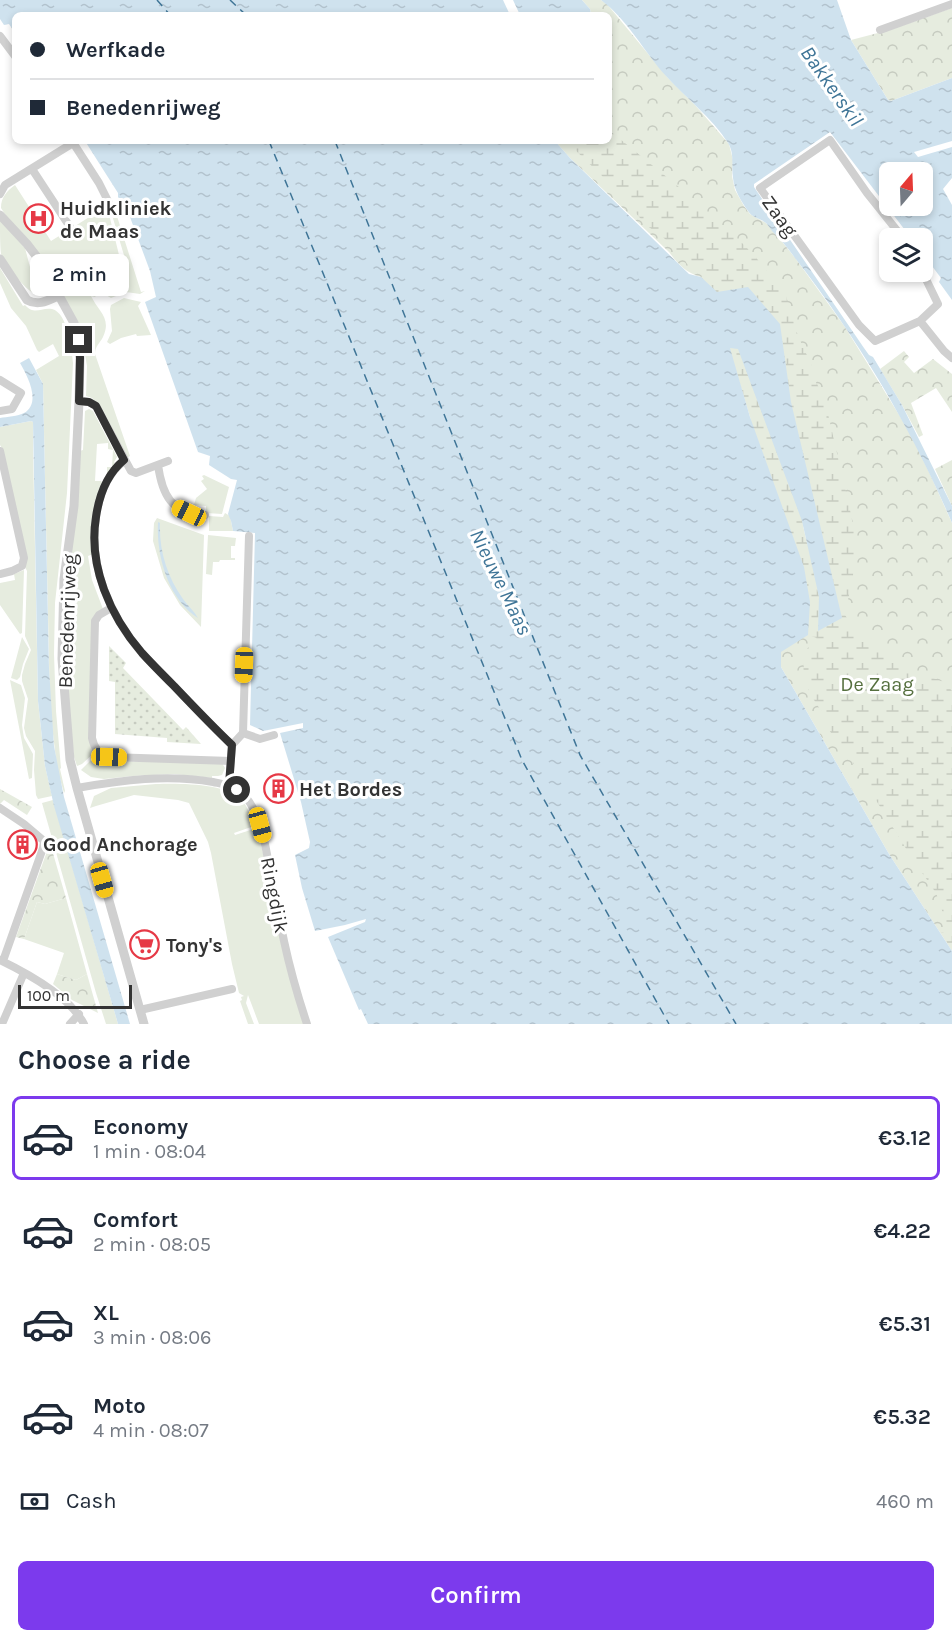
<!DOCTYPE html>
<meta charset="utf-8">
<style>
body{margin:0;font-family:Karla,sans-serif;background:#f2f2f3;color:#1f2937;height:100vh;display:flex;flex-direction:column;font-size:22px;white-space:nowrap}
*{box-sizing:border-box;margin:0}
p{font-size:20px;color:#747a83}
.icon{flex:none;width:33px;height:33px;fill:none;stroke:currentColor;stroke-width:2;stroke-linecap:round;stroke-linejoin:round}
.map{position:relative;height:1024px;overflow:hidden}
.drawer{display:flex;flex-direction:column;background:#fff;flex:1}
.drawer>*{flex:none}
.banner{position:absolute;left:12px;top:12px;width:600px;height:132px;border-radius:9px;box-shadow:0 3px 9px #0003;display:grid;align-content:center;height:132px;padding:0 18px;background:#fff}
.needle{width:39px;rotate:19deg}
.fabs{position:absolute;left:879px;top:162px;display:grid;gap:12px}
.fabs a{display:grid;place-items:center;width:54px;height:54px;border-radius:9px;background:#fff;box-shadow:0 3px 9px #0003;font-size:30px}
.scale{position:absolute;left:18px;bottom:15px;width:114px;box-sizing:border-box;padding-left:6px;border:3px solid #333;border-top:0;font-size:16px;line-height:21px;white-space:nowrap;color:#333;-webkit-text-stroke:4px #fff;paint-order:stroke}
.end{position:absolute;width:27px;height:27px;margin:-14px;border:8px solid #333;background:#fff;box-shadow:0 0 0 3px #fff}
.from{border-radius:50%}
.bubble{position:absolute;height:42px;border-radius:9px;background:#fff;box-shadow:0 3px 9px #0003;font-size:20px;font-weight:600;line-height:42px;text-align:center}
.car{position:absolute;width:18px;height:36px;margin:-18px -9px;border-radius:8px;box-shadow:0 0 4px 2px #0007;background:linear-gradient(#f5c518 24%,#345 0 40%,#f5c518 0 76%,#345 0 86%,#f5c518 0)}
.banner b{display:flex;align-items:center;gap:21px;height:57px;font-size:22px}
.banner b+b{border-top:2px solid #e0e1e3}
.banner i{width:15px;height:15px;background:#1f2937}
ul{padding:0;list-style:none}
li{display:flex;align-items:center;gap:18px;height:84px;margin:0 12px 9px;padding:0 6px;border:3px solid transparent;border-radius:9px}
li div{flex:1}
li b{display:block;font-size:22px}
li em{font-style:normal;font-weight:600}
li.on{border-color:#7c3aed}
li>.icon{width:54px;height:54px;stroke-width:1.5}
h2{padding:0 18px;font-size:27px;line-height:72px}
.pay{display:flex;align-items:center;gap:15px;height:66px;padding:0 18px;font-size:22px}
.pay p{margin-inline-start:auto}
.primary-button{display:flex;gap:12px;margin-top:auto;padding:12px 18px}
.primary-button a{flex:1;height:69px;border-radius:9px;background:#7c3aed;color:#fff;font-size:24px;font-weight:600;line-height:69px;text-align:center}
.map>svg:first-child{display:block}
.grass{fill:#e6ecdf}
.forest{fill:url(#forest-crowns)}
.wetland{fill:url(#wetland-marsh)}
.garden{fill:url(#garden-dots)}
.water{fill:url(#water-ripples);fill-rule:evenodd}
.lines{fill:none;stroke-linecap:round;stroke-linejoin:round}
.ferry{stroke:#3f7597;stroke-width:1.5;stroke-dasharray:8 6;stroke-linecap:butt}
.minor{stroke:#d0d0d0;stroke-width:8}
.tertiary{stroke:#d0d0d0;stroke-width:9}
.route{stroke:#333;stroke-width:8}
.labels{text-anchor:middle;stroke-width:6;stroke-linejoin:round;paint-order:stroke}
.poi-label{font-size:20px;font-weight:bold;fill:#333;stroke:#fff;text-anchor:start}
.street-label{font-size:20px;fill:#333;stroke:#fff}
.park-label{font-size:20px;fill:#56703f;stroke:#fff}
.water-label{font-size:21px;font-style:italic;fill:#3f7597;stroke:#fff}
</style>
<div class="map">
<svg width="952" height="1024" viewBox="0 0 952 1024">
<defs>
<pattern id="forest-crowns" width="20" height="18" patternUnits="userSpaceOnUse" patternTransform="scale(1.5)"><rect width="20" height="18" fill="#e6ecdf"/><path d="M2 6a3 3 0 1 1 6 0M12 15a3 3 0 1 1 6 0" fill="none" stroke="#c6cbc0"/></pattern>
<pattern id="wetland-marsh" width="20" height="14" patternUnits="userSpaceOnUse" patternTransform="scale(1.5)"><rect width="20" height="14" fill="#e6ecdf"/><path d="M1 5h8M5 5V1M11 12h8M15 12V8" fill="none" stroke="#c6cbc0"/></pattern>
<pattern id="garden-dots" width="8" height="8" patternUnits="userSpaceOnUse" patternTransform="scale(1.5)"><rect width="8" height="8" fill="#e6ecdf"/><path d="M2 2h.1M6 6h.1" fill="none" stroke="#c6cbc0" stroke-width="1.8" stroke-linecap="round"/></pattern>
<pattern id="water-ripples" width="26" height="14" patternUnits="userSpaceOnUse" patternTransform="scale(1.5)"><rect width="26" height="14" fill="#cfe2ee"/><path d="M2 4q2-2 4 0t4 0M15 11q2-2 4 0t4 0" fill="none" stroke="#b2c2cd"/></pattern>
</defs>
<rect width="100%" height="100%" fill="#fff"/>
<path class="grass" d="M 15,185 L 51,241 L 107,206 L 121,263 L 95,297 L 91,296 C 98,311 112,318 103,337 C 100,343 95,346 95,354 L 130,456 L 127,458 L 100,406 L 92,398 L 86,396 L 87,366 L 81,332 L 1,208 C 1,197 7,191 15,185 Z
M 116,213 L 141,292 L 145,291 L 140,294 L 126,292 L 111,298 L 106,295 L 105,292 L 122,270 L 126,262 L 112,215 Z
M 0,220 L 25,248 L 30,267 L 43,284 L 44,290 L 41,294 L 39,285 L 36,284 L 33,287 L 34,290 L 37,291 L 40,295 C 27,295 7,265 1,254 C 0,246 0,230 0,220 Z
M 0,268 L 23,306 L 25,305 C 35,316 41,307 52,309 C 68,313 72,350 73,363 L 67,493 L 55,603 L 54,654 L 56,711 L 61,768 L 60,769 L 65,791 L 64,793 L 57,768 L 50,708 L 43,384 L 36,370 L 59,356 L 53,344 L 39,352 L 37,350 L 26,326 L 11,308 L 0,283 Z
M 124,298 L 141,302 L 138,306 L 151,335 L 137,336 L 136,334 L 121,338 L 110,344 L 107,342 L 112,331 L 110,309 L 111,305 Z
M 89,409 L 93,411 L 117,457 L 114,462 L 116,464 L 109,474 L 107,473 L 107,467 L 112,467 L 113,450 L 108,449 L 108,443 L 97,444 L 95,481 L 101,481 L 103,484 C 93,511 90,526 93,554 L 88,556 L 92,580 L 103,609 L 98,613 L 95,752 L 82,764 L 77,766 L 74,757 C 70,716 65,675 66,633 C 67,572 75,511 80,451 L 83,450 L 85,411 Z
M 31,421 L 33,422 L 33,447 L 38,701 L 45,766 L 52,796 L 38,799 L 36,795 L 34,770 L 35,751 L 26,736 L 24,728 L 28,699 L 22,681 L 22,675 L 25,664 L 31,650 L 25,636 L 27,571 L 25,567 L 27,557 L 3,450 L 0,445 L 0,427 Z
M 204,475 L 229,487 L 222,514 L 206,513 L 206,506 L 194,505 L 196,498 L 207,489 L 201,481 L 204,479 L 202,476 Z
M 225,513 L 230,516 L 233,531 L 209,531 L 209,516 L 223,517 Z
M 157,518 L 204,535 L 201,627 L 180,605 L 164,578 L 153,541 L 154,523 Z
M 208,535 L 236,538 L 235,546 L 231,546 L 231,558 L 235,558 L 235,560 L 220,560 L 219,562 L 213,562 L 212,575 L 206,574 Z
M 24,570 L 22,633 L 20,634 L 0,605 L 0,583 L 15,580 L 14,574 Z
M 22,637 L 29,649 L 23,664 L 20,677 L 17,680 L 11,678 Z
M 10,680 L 21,685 L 25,698 L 22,725 L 23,732 L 24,738 L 33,754 L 32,778 L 29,779 Z
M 97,754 L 110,761 L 222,763 L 225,768 L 222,775 L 218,776 L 212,776 L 212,778 L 174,774 L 133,776 L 104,779 L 91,777 L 81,770 Z
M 156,784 C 177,783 228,783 242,800 C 248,807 251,817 254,826 L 234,833 L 235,835 L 257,828 C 266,861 270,895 278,929 C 285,961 293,993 304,1024 L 259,1024 L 248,995 L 246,1003 L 254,1024 L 248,1024 L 240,1001 L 242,1000 L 241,997 L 244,996 L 239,993 L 232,964 L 211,853 L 208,842 L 189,803 L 178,800 L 134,795 L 96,806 L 90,808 L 94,796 L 111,788 Z
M 53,800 L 118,1024 L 106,1024 L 96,993 L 42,803 Z
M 66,898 L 87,974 L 76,980 L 57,974 L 64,953 L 24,939 L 37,902 L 45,904 Z"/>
<path class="forest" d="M 582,0 L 601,0 L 607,4 L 668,78 L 695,105 L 729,144 L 733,160 L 732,176 L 735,190 L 744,206 L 750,214 L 766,223 L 776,234 L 796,259 L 845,327 L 909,431 L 930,474 L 952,523 L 952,951 L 889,854 L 781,667 L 780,652 L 784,649 L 750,417 L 841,618 L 701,277 C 686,273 678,264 669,252 L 570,158 L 555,141 L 609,141 L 609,15 L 591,15 L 590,9 Z
M 952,8 L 952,78 L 891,101 L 888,100 L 851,40 L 893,29 Z
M 904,351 L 909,357 L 904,362 L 914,373 L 933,359 L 952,374 L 952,412 L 936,388 L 911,403 L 923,435 L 919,437 L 902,405 L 880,369 Z
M 952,460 L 952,506 L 935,469 Z
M 0,789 L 32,807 L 27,815 L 4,800 L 0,804 Z
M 50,843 L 66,898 L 45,904 L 37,902 L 24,939 L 16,937 Z
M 57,974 L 76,980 L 87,974 L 98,1013 L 72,1000 L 53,984 Z"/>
<path class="wetland" d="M 609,130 L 685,192 L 742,243 L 754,255 L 786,296 L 798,336 L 811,364 L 815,380 L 820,390 L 828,414 L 849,505 L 855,535 L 855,565 L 845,615 L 853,627 L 867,635 L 903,667 L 944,682 L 952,691 L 952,951 L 941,932 L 950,933 L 936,893 L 910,855 L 843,747 C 838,741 829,732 826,724 C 826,721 826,717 824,715 C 813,698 801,684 804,662 C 805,651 808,645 817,638 L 808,635 L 810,602 L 750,417 L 729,348 L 738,348 L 802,521 L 819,597 L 818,630 L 841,618 L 791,402 L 780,324 L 717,292 L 701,277 L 705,275 L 704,272 L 694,269 L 687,264 L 684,258 L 664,238 L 646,225 L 629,205 L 616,195 L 605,179 L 566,141 L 609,141 Z"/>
<path class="garden" d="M 109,646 L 126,663 L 123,668 L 183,730 L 186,727 L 201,744 L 167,742 L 167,738 L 115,734 L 115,682 L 109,681 Z"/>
<path class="water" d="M 0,0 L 503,0 L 510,15 L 15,15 L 15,33 L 9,24 L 4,25 L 0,19 Z
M 513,0 L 582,0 L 590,9 L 591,15 L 520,15 Z
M 601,0 L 837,0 L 851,40 L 888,100 L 891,101 L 952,78 L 952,141 L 914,152 L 918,157 L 952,147 L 952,178 L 943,189 L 952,205 L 952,300 L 939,282 L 941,278 L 923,254 L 922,238 L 911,238 L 830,132 L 754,184 L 754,187 L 864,348 L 869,355 L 873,357 L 902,405 L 952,506 L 952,523 C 912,429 858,339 795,258 C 788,248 780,239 772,231 C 770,228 768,225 766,223 C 760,218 752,218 748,211 C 741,201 734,190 733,178 C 731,166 735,154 728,143 C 713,119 685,97 666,76 C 644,52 628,20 601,0 ZM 890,172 L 922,172 L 922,206 L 890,206 Z
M 85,141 L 555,141 L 570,158 L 689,274 L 701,277 L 717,292 L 748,287 L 780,324 L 791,402 L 842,618 L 818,631 L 819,597 L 802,521 L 738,349 L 730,348 L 750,417 L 804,567 L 810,602 L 808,635 L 781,652 L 781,667 L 889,854 L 952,951 L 952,1024 L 368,1024 L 361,1009 L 359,1010 L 328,937 L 365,922 L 366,919 L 345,925 L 315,931 L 302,888 L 295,855 L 309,848 L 310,842 L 301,802 L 280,733 L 303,728 L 303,723 L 263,731 L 250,725 L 255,533 L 233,531 L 231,521 L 228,514 L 237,480 L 231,479 L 209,465 L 210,456 L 198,452 L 145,302 L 156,297 L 150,271 L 127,209 L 118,197 L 118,193 Z
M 29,358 L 43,384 L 49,668 L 54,746 L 64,797 L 130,1024 L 118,1024 L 54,806 L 45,766 L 38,701 L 33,422 L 31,421 L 0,427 L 0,418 C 7,417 18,416 24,413 C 42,403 27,375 20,363 Z
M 158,522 L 160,523 C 159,551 167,576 183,599 C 188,606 194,611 198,618 C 168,599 156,555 158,522 Z"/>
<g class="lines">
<path class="ferry" d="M 157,0 L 170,15
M 230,0 L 246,15
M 269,141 L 522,760 L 669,1024
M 335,141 L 580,755 L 736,1024"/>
<path class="minor" d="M 880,30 L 952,4
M 0,36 L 15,56
M 72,141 L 99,183 L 109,203
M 32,169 L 70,227
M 0,194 L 5,185 L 73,143
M 903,238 L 867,193 L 830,140 L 760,188 L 859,325 L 875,341 L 920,321 L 938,304 L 922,271
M 920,321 L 944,351 L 952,358
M 0,380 L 21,393 L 12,409 L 0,411
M 79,401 L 89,402 L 96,406 L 131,471 L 136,473 L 168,461
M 0,451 L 24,558 L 22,566 L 12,571 L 0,574
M 124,461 C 107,474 99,496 96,517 C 88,565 110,616 142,653 C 152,664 163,675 174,686 C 193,706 212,726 232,745 L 229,785
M 158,465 C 162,494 171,514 205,515
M 111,608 L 99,615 L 95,621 L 92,738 C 94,748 99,755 109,757 L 231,761
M 243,733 L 260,739 L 274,735
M 232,745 L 243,733 L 249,536
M 77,788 C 122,780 168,774 213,782 C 222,784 230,785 238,790 C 265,809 268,866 274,896 C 277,911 281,926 284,941 C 290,969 298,997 307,1024
M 0,808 L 24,824 L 44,841 L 43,848 L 3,961
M 0,960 C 27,973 70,997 84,1024
M 140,1010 L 232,989
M 2,1024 L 24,973
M 70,1024 L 79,1014"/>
<path class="tertiary" d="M 0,215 L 27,244 L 40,261 L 74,323 L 79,340 L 80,358 L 79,401 L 74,506 L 64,579 L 62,659 L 70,760 L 77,788 L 144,1024
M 0,259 L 27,300 C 38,306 47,301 58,296"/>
</g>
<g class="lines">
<path class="route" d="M 79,340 L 80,358 L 79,401 L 89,402 L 96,406 L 124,460 C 107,474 99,496 96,517 C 88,566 110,616 142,653 C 152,664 163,675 174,686 C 193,706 212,726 232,745 L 229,785 L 237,790"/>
</g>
<defs>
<symbol id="hospital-ring" viewBox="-11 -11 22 22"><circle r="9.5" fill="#fff" stroke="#e63946" stroke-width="1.5"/><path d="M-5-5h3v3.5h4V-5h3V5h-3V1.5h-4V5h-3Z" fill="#e63946"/></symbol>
<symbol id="building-ring" viewBox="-11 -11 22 22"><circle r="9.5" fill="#fff" stroke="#e63946" stroke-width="1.5"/><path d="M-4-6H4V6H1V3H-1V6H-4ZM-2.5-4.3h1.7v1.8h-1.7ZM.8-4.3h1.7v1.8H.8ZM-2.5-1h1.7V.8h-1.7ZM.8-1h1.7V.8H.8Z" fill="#e63946"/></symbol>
<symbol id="supermarket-ring" viewBox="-11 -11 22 22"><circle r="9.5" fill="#fff" stroke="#e63946" stroke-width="1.5"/><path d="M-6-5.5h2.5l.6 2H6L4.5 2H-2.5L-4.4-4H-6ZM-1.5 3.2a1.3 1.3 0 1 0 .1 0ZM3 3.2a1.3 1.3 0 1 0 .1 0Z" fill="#e63946"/></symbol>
</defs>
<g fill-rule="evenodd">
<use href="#hospital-ring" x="22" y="202" width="33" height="33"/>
<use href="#building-ring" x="262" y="772" width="33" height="33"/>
<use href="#building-ring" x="6" y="828" width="33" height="33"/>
<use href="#supermarket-ring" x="128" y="928" width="33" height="33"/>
</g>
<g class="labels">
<g class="poi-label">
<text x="60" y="215">Huidkliniek<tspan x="60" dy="23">de Maas</tspan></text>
<text x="299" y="796">Het Bordes</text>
<text x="43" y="851">Good Anchorage</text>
<text x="166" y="952">Tony's</text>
</g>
<g class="street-label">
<text transform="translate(780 216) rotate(54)" y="7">Zaag</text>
<text transform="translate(67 621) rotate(-88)" y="7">Benedenrijweg</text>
<text transform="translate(275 895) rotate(79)" y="7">Ringdijk</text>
</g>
<g class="park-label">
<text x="877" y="691">De Zaag</text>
</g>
<g class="water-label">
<text transform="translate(832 86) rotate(55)" y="7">Bakkerskil</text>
<text transform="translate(501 582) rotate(64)" y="7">Nieuwe Maas</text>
</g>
</g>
</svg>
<div class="fabs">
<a><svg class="needle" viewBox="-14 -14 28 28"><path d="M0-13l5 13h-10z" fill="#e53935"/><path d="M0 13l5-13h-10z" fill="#747a83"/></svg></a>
<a><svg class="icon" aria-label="layers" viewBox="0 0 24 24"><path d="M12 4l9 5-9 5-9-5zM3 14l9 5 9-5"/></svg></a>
</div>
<div class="scale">100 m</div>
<i class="end from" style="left:237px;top:790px"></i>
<i class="end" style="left:79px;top:340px"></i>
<div class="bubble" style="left:30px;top:254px;width:99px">2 min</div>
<i class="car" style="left:189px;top:513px;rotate:295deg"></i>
<i class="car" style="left:244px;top:665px;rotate:182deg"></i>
<i class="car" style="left:109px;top:757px;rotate:92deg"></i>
<i class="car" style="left:260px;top:825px;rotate:165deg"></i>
<i class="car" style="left:102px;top:880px;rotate:164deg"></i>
<div class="banner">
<b><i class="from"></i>Werfkade</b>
<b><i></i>Benedenrijweg</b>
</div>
</div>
<section class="drawer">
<h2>Choose a ride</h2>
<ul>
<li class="on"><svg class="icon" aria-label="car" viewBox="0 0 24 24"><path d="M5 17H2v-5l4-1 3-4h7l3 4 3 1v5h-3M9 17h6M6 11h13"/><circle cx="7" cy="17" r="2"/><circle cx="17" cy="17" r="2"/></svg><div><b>Economy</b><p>1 min · 08:04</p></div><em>€3.12</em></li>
<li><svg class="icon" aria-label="car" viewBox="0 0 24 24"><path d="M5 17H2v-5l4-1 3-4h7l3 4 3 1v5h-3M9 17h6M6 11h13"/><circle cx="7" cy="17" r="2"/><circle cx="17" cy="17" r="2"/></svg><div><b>Comfort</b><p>2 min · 08:05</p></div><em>€4.22</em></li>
<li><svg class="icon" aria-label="car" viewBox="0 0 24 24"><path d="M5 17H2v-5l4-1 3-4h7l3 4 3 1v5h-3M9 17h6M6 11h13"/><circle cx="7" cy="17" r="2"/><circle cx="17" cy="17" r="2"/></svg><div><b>XL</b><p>3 min · 08:06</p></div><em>€5.31</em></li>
<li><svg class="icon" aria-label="car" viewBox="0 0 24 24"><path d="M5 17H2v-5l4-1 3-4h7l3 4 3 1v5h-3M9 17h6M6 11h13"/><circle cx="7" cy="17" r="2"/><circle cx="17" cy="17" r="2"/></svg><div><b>Moto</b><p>4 min · 08:07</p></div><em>€5.32</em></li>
</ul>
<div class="pay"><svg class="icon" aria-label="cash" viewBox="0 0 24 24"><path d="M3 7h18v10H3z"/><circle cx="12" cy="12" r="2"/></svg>Cash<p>460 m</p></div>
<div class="primary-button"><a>Confirm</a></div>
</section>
